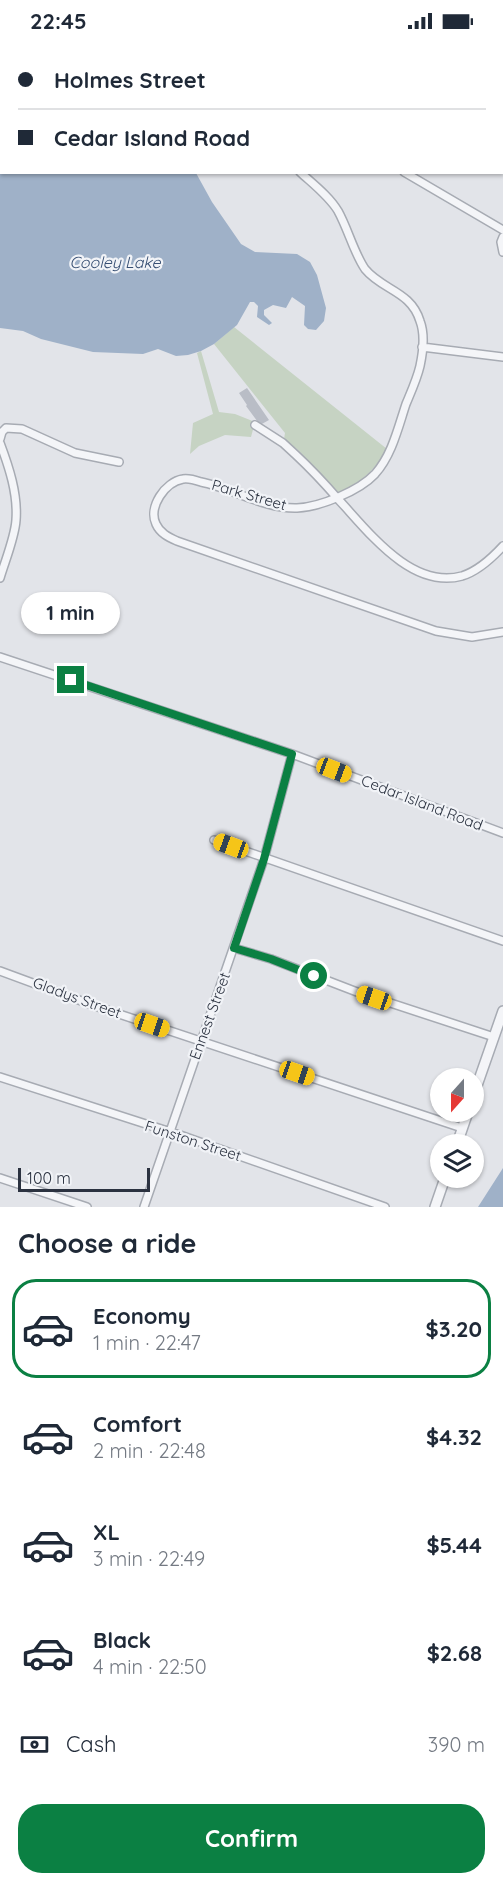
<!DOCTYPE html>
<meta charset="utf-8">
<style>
body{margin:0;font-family:Quicksand,sans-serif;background:#f2f2f3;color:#1f2937;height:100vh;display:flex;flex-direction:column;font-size:22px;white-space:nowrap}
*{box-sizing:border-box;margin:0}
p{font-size:20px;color:#747a83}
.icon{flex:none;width:33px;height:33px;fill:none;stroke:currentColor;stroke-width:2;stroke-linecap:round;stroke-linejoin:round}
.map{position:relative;height:1165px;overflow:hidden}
.panel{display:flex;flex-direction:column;background:#fff;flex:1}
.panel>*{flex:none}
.top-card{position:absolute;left:0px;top:0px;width:504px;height:132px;box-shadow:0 2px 4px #0004;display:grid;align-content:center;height:132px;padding:0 18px;background:#fff}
.needle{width:39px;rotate:201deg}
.tools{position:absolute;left:430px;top:1026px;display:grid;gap:12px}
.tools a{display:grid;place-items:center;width:54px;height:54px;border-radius:50%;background:#fff;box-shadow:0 2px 4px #0004;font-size:30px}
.scale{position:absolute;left:18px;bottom:15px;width:132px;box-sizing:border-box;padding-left:6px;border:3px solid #2b3240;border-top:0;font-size:16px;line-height:21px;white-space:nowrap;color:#2b3240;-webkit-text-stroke:4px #f1f3f7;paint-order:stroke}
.end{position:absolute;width:27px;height:27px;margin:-14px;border:8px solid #0b8043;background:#fff;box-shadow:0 0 0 3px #fff}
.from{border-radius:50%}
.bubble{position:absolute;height:42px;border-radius:21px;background:#fff;box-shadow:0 2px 4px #0004;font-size:20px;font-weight:700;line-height:42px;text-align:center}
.car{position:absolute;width:18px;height:36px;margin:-18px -9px;border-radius:8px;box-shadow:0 0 4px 2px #0007;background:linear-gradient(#f5c518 24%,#345 0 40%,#f5c518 0 76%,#345 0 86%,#f5c518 0)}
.top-card b{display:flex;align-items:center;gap:21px;height:57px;font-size:22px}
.top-card b+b{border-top:2px solid #e0e1e3}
.top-card i{width:15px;height:15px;background:#1f2937}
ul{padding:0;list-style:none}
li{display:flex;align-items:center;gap:18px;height:99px;margin:0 12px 9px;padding:0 6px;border:3px solid transparent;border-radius:24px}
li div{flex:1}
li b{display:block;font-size:22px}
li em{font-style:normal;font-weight:700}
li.on{border-color:#0b8043}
li>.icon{width:54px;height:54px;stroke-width:1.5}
h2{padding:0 18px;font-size:27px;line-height:72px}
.pay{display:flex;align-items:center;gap:15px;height:66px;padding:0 18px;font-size:22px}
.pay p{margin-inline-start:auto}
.action{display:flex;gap:12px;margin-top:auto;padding:12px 18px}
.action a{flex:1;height:69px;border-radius:24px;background:#0b8043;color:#fff;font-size:24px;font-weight:700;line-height:69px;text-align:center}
.status{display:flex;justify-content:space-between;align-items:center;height:42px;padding:0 30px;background:#fff;direction:ltr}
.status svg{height:16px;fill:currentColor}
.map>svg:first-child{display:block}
.green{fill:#c6d3c3}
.water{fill:#9fb1c8}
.building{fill:#b9bdc6}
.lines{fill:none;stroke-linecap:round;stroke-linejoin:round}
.minor-casing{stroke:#a7abb3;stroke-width:10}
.tertiary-casing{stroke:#a7abb3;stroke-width:12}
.minor{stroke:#f4f5f8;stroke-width:7}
.tertiary{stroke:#f4f5f8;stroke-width:9}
.route{stroke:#0b8043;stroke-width:8}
.labels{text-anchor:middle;stroke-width:4.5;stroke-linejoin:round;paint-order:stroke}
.street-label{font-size:15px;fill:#2b3240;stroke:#f1f3f7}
.water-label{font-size:16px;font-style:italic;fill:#374f73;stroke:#f1f3f7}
</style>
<div class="status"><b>22:45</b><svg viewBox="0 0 49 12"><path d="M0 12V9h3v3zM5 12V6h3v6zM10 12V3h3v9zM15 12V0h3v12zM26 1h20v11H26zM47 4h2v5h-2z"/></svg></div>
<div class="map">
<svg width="503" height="1165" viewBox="0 0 503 1165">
<rect width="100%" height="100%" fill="#e2e4e9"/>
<path class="green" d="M 234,285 L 387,407 C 374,429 360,442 337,451 L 298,408 L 284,397 L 285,391 L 214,302 Z
M 201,309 L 219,370 L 235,372 L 255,380 L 251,395 L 225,393 L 199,404 L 190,412 L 193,381 L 213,372 L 197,311 Z"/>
<path class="water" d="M 0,0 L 132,1 L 2,2 L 2,130 L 196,131 L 212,160 L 241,202 L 255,210 L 297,212 L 310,220 L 317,233 L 326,266 L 324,279 L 316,288 L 308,287 L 304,283 L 305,264 L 292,255 L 286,266 L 273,263 L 264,268 L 264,273 L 272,281 L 269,283 L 257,275 L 258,264 L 254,260 L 250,260 L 237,283 L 214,302 L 201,309 L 188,313 L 176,314 L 158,307 L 143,312 L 93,310 L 41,297 L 23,289 L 0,286 Z
M 503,1126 L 503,1165 L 478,1165 Z"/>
<path class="building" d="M 247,346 L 269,378 L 260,383 L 246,364 L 247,363 L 239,351 Z"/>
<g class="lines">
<defs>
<path id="minor" d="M 329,2 L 330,0
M 300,130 C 313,142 329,154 338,169 C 348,187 354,211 365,227 C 382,248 411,249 420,279 C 425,292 423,310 420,324 C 417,337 411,350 406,362 C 398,386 392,413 375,432 C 359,449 320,465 297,466 C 264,467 232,446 201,440 C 195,438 188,436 183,437 C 165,440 148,465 156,482 C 160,491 168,495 177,499 L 436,589 L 472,595 L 503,590
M 404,130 L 503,188
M 503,195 L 501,200 L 503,210
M 422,305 L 503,315
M 255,383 L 283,401 L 296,413 C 311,427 325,442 338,457 C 368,489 411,548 462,534 C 478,529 492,516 503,504
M 0,397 L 2,390 L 6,386 L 22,387 L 75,411 L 119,420
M 0,401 C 9,425 18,452 16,478 C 15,495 5,519 0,536
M 0,615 L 292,712 L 503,791
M 214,798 L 503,899
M 234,906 L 271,917 L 357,950 L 494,995
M 0,929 L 95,964 L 462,1086
M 0,1035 L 180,1093 L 385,1165
M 0,1136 L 87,1165
M 144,1165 L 264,817 L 292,712"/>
<path id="tertiary" d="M 374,0 L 378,2
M 502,58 L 503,59
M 474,1052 L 503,969
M 457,1102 L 468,1070
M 435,1165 L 445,1136"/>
</defs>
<use href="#minor" class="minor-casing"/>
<use href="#tertiary" class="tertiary-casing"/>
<use href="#minor" class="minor"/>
<use href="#tertiary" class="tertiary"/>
</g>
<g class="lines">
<path class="route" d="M 71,638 L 292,712 L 264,817 L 234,906 L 271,917 L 314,934"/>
</g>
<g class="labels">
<g class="street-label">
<text transform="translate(249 453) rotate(16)" y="5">Park Street</text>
<text transform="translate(422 761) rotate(21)" y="5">Cedar Island Road</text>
<text transform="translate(77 956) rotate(20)" y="5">Gladys Street</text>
<text transform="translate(210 974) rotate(-70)" y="5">Ennest Street</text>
<text transform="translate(193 1099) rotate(18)" y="5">Funston Street</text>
</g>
<g class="water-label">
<text x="115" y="226">Cooley Lake</text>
</g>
</g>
</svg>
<div class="tools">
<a><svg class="needle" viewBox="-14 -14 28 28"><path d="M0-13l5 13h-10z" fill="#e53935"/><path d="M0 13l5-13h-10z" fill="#747a83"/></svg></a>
<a><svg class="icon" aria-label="layers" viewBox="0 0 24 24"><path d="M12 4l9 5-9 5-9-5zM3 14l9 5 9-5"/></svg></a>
</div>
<div class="scale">100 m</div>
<i class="end from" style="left:314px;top:934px"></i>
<i class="end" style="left:71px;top:638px"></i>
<div class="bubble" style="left:21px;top:550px;width:99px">1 min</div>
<i class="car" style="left:334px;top:728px;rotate:111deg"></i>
<i class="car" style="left:231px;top:804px;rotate:290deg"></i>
<i class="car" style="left:374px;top:956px;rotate:289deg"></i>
<i class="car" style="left:152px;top:983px;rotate:109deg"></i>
<i class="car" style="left:297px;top:1031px;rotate:109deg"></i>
<div class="top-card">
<b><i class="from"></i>Holmes Street</b>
<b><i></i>Cedar Island Road</b>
</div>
</div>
<section class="panel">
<h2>Choose a ride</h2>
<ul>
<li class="on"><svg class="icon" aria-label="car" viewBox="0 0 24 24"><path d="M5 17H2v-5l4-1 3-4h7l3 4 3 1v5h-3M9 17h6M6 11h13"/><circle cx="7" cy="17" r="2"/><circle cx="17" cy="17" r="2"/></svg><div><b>Economy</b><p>1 min · 22:47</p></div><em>$3.20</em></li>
<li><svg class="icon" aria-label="car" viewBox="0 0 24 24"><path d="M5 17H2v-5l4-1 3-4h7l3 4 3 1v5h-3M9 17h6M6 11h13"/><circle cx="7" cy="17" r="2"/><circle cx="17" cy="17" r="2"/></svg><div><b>Comfort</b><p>2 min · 22:48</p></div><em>$4.32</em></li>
<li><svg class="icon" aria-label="car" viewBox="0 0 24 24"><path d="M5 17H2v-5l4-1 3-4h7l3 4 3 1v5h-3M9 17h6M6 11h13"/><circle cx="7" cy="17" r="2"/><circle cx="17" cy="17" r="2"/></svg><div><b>XL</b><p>3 min · 22:49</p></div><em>$5.44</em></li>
<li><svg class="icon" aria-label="car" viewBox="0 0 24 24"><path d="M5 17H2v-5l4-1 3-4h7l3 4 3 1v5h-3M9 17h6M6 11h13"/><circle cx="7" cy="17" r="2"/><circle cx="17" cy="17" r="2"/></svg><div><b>Black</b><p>4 min · 22:50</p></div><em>$2.68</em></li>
</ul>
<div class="pay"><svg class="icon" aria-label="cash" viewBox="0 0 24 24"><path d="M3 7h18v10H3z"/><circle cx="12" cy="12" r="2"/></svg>Cash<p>390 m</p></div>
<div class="action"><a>Confirm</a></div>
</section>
